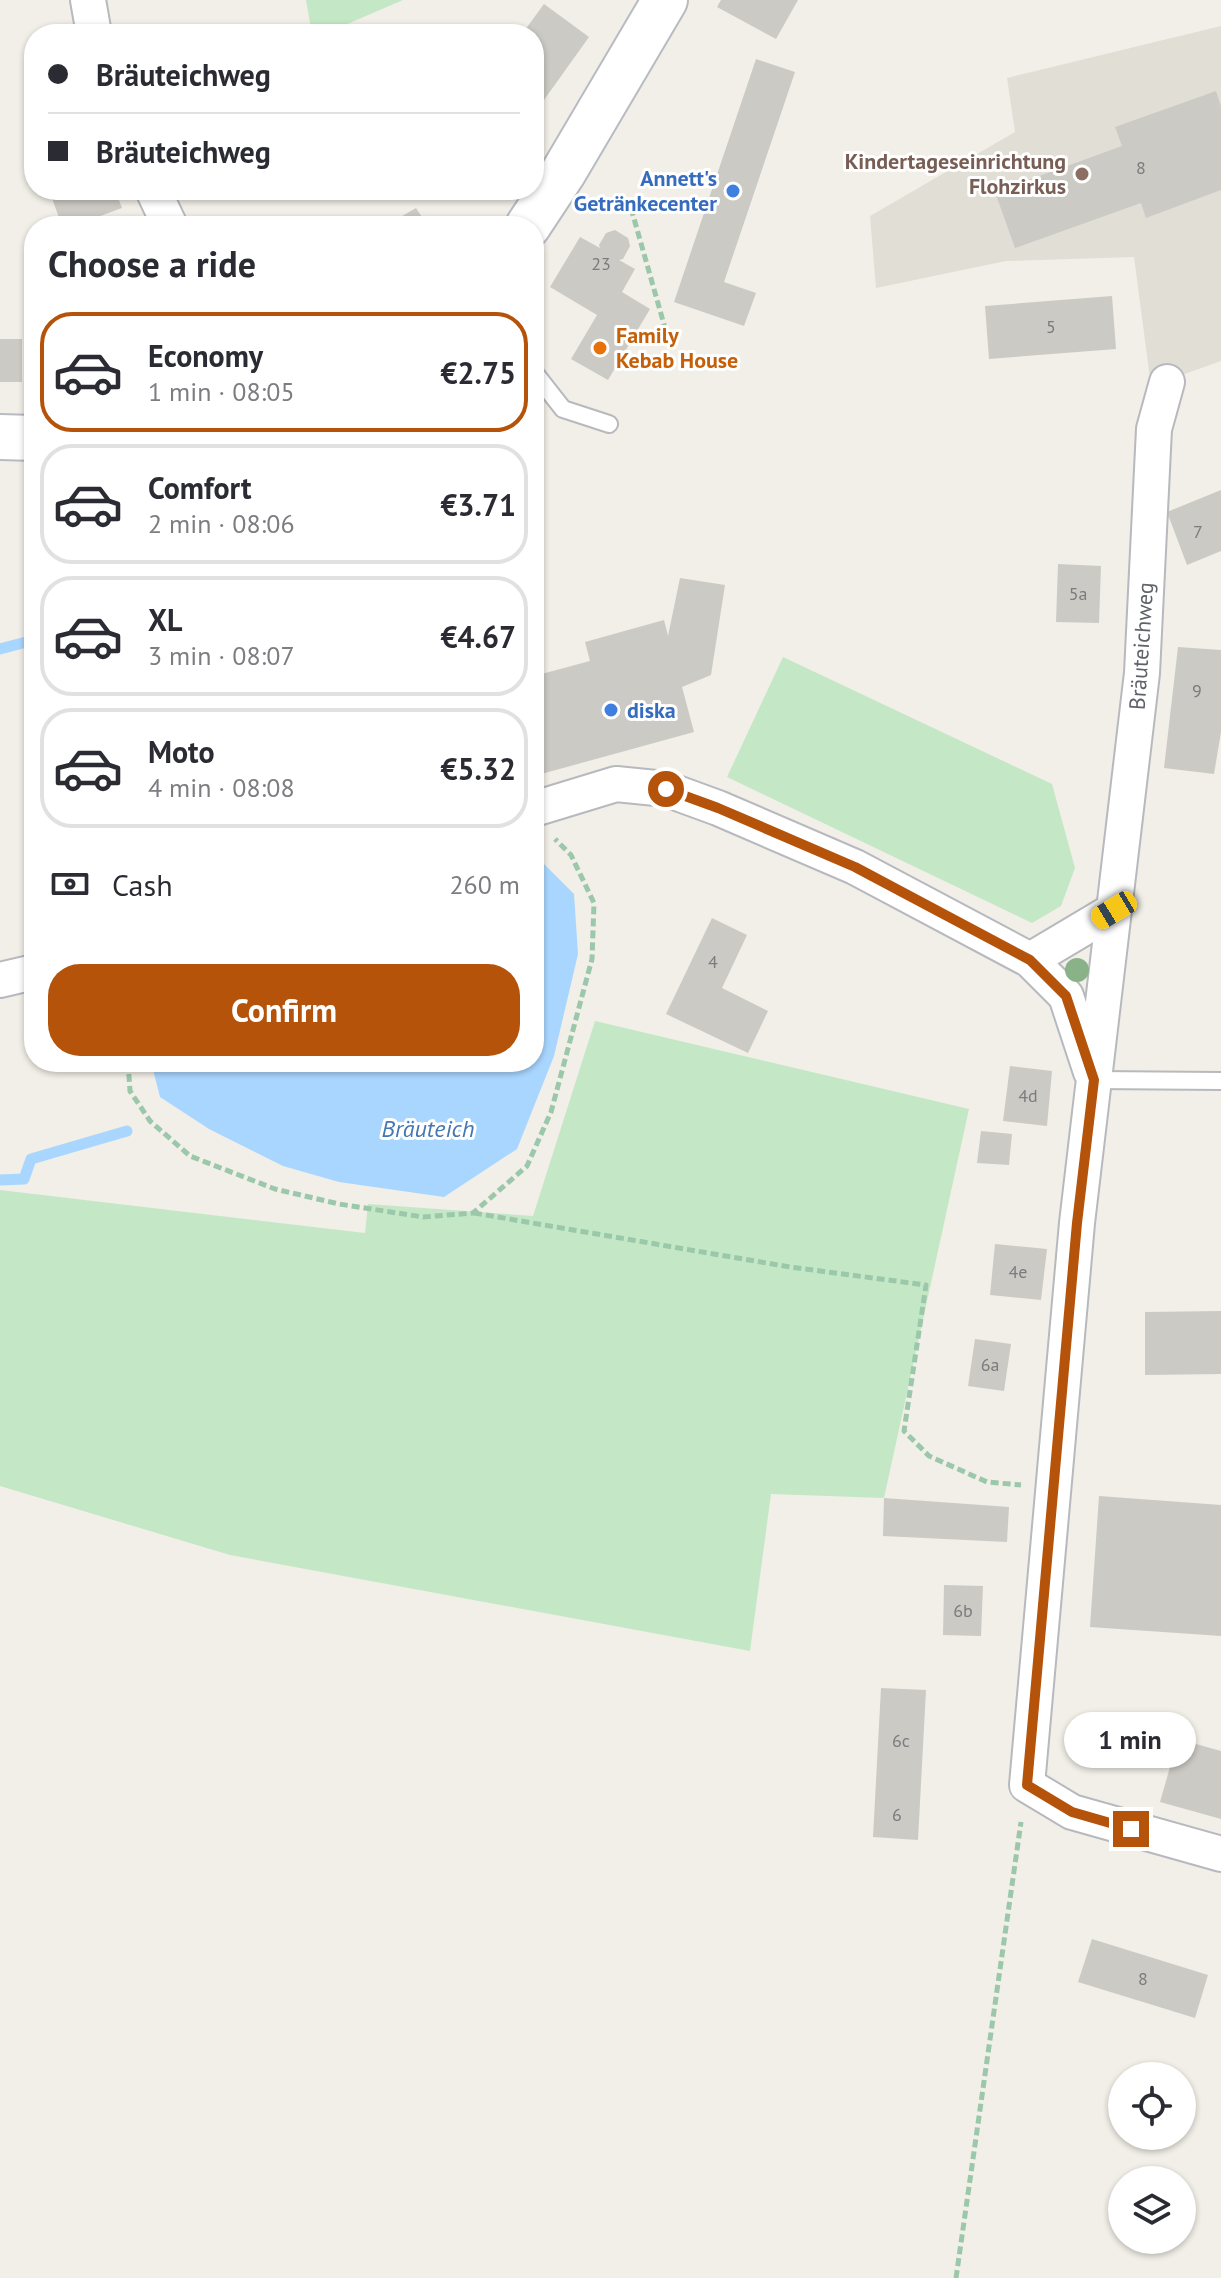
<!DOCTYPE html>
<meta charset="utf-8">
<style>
body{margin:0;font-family:"PT Sans",sans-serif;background:#f2f2f3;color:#2b2b33;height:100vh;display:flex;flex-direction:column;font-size:30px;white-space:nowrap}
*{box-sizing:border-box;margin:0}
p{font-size:26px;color:#7c7c81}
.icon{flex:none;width:44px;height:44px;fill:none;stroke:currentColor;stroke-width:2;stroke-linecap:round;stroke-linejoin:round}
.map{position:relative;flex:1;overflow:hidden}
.sheet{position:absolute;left:24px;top:216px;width:520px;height:856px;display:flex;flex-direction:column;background:#fff;border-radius:32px;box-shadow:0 2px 6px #0004}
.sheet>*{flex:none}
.banner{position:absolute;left:24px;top:24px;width:520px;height:176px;border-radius:32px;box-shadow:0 2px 6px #0004;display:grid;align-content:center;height:176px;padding:0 24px;background:#fff}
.controls{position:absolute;left:1108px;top:2062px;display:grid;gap:16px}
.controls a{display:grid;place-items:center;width:88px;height:88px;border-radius:50%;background:#fff;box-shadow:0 2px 6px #0004;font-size:40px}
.end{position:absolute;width:36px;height:36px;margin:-18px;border:10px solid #b45309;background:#fff;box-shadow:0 0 0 4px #fff}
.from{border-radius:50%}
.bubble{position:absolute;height:56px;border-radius:28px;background:#fff;box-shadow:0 2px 6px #0004;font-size:26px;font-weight:700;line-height:56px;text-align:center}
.car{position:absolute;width:24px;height:48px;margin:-24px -12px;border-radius:10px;box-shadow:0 0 6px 2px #0007;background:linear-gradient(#f5c518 24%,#345 0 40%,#f5c518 0 76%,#345 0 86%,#f5c518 0)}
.banner b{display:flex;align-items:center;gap:28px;height:76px;font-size:30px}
.banner b+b{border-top:2px solid #e1e1e2}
.banner i{width:20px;height:20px;background:#2b2b33}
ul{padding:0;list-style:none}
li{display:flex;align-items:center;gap:24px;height:120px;margin:0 16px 12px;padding:0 8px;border:4px solid #e1e1e2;border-radius:32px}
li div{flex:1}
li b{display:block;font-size:30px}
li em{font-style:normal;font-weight:700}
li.current{border-color:#b45309}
li>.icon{width:72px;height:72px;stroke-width:1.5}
h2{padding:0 24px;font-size:36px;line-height:96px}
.pay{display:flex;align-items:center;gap:20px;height:88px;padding:0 24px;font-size:30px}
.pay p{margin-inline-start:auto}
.cta{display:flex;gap:16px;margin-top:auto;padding:16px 24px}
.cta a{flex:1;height:92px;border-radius:32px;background:#b45309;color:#fff;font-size:32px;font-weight:700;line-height:92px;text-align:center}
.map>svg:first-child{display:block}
.education{fill:#e1ded5}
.green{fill:#c4e8c6}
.water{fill:#a9d6ff}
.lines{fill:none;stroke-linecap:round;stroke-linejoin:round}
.stream{stroke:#a9d6ff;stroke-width:11}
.building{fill:#cccac4}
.lane-casing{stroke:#b7b9be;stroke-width:20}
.street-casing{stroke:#b7b9be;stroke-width:38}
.secondary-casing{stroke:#b8bbc1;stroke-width:48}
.path{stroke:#9bc7aa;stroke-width:5;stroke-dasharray:8 4;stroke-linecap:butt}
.lane{stroke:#fff;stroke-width:16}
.street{stroke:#fff;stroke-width:34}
.secondary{stroke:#fff;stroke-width:44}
.tree{fill:#89b288}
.route{stroke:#b45309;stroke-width:10}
.education-dot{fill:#8d6e63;stroke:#fff;stroke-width:3}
.shop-dot{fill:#3f7fe0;stroke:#fff;stroke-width:3}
.food-dot{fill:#e8710a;stroke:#fff;stroke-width:3}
.labels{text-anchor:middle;stroke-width:6;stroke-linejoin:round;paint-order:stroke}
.number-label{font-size:18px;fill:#7a7c7f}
.education-label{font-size:22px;font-weight:bold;fill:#785e54;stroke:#fff;text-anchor:end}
.shop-label{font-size:22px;font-weight:bold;fill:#366cbe;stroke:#fff;text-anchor:end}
.food-label{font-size:22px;font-weight:bold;fill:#c56008;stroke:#fff;text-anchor:start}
.street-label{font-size:22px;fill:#5f6268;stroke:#fff}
.water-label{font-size:24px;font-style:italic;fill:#4376b3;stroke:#fff}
</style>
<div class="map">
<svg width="1221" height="2278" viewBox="0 0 1221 2278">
<rect width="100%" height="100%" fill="#f1efe7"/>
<path class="education" d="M 1221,26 L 1221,361 L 1151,386 L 1134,257 L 1006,261 L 876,288 L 870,216 L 1015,132 L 1007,78 Z"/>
<path class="green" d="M 306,0 L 403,0 L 324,34 L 312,34 Z
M 783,657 L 1052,784 L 1075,868 L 1061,906 L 1032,923 L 727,777 Z
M 595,1021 L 969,1109 L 884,1498 L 771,1494 L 750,1651 L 230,1555 L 0,1486 L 0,1190 L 365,1233 L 368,1204 L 533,1216 Z"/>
<path class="water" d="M 534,854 L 574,894 L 578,954 L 554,1056 L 517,1149 L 444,1197 L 339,1182 L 283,1166 L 209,1129 L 160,1097 L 151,1062 L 534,1062 Z"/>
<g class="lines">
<path class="stream" d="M 0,649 L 34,640
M 0,1180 L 24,1179 L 31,1159 L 127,1131"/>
</g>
<path class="building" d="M 721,0 L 798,0 L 776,39 L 717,7 Z
M 544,4 L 589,37 L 544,100 L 534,94 L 534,34 L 522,34 Z
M 756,59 L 795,72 L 724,282 L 756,293 L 744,326 L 674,302 Z
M 1216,91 L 1221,106 L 1221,190 L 1146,218 L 1141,203 L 1015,248 L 995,192 L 1122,146 L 1115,127 Z
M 49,190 L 115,190 L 122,208 L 73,226 L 62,226 Z
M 416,208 L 428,226 L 385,226 Z
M 615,230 L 628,238 L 630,246 L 623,259 L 619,260 L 635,269 L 622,292 L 650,309 L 608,380 L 571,359 L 597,315 L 550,287 L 580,237 L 600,248 L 599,245 L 606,233 Z
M 1112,296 L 1116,349 L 989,359 L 985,306 Z
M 0,339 L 22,339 L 22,382 L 0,382 Z
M 1221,490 L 1221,551 L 1187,565 L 1167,512 Z
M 1058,564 L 1101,566 L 1099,623 L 1056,622 Z
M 680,578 L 725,585 L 711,675 L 682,687 L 694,732 L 534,776 L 534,676 L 590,661 L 585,642 L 664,620 L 668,636 Z
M 1178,647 L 1221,650 L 1221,732 L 1214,774 L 1164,768 Z
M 712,918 L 747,935 L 722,988 L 768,1011 L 748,1053 L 666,1014 Z
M 1010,1066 L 1052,1071 L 1047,1126 L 1003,1121 Z
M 981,1131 L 1012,1134 L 1009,1165 L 977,1163 Z
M 995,1244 L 1047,1249 L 1041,1300 L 990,1295 Z
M 1221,1311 L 1221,1374 L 1145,1375 L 1145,1312 Z
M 975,1339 L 1011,1344 L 1004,1391 L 968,1386 Z
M 1099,1496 L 1221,1505 L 1221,1636 L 1090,1627 Z
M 884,1498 L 1009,1507 L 1007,1542 L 883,1536 Z
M 944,1585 L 983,1586 L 981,1636 L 943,1635 Z
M 881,1688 L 926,1690 L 918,1840 L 873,1837 Z
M 1178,1739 L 1221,1751 L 1221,1819 L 1160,1802 Z
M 1092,1939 L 1208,1975 L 1195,2018 L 1078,1982 Z"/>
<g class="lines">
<defs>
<path id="lane" d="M 534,372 L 563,409 L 609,424
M 1094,1080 L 1221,1081"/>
<path id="street" d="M 88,0 L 94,34
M 153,190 L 170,226
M 1167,382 L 1154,429 L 1142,673 L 1077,1223 L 1027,1785 L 1072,1812 L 1221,1854
M 534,809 L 616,784 L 666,789 L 718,808 L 855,867 L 1030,960 L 1066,996 L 1091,1072
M 1030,960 L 1114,910
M 0,980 L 34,972"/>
<path id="secondary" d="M 528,226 L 563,173 L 665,0
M 0,437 L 34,438"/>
</defs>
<use href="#lane" class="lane-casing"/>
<use href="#street" class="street-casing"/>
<use href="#secondary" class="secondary-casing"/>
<path class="path" d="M 631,208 L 665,328
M 128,1062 L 130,1091 L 150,1121 L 190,1156 L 275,1189 L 339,1204 L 423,1217 L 473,1213 L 527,1166 L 551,1112 L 592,959 L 594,903 L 571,855 L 555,839
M 474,1213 L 790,1267 L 926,1285 L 904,1431 L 929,1456 L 987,1482 L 1021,1485
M 956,2278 L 1021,1822"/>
<use href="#lane" class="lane"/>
<use href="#street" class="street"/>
<use href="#secondary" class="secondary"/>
</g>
<circle class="tree" cx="1077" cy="970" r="12"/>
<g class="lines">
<path class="route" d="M 666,789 L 718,808 L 855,867 L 1030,960 L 1066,996 L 1094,1080 L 1077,1223 L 1027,1785 L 1072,1812 L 1131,1829"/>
</g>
<circle class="education-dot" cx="1082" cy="174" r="8"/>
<g class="shop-dot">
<circle cx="733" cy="191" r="8"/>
<circle cx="611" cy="710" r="8"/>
</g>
<circle class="food-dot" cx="600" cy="348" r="8"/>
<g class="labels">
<g class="number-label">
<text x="1141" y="174">8</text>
<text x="601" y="270">23</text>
<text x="1051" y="333">5</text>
<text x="1198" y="538">7</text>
<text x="1078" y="600">5a</text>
<text x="1197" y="697">9</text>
<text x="713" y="968">4</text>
<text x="1028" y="1102">4d</text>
<text x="1018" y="1278">4e</text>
<text x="990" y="1371">6a</text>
<text x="963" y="1617">6b</text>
<text x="901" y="1747">6c</text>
<text x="897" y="1821">6</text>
<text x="1143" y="1985">8</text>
</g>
<g class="education-label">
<text x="1066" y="169">Kindertageseinrichtung<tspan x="1066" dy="25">Flohzirkus</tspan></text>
</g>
<g class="shop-label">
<text x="717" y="186">Annett's<tspan x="717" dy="25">Getränkecenter</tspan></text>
<text x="627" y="718" text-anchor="start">diska</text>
</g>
<g class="food-label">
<text x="616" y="343">Family<tspan x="616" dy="25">Kebab House</tspan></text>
</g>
<g class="street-label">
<text transform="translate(1141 646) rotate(-86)" y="8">Bräuteichweg</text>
</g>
<g class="water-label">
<text x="428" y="1137">Bräuteich</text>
</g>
</g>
</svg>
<div class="controls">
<a><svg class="icon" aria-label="locate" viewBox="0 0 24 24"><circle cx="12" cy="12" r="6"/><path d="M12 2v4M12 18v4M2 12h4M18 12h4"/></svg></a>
<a><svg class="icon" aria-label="layers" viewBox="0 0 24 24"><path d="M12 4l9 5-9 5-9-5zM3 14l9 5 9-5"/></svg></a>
</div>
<i class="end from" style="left:666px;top:789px"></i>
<i class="end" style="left:1131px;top:1829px"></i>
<div class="bubble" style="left:1064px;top:1712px;width:132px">1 min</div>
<i class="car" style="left:1114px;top:910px;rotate:239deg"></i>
<div class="banner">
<b><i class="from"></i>Bräuteichweg</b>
<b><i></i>Bräuteichweg</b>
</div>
<section class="sheet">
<h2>Choose a ride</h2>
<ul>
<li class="current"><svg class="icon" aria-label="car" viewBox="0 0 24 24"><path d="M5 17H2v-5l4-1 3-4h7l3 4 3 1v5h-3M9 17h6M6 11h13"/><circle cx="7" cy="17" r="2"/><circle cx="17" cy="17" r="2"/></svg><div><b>Economy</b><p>1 min · 08:05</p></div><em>€2.75</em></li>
<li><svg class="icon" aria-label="car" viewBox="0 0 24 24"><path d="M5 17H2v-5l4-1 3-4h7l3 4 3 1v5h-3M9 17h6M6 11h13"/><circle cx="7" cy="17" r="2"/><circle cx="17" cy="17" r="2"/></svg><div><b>Comfort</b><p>2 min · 08:06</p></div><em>€3.71</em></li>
<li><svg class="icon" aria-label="car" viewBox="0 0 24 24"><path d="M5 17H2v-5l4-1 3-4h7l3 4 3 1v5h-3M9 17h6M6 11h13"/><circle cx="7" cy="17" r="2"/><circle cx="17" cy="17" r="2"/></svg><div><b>XL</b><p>3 min · 08:07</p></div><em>€4.67</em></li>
<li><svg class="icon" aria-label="car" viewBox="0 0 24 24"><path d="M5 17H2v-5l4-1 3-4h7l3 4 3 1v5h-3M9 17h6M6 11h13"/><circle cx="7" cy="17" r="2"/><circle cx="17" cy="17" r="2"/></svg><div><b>Moto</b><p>4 min · 08:08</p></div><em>€5.32</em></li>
</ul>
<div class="pay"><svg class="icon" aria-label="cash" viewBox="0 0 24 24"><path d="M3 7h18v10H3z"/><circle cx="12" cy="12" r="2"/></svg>Cash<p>260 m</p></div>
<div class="cta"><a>Confirm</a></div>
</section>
</div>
